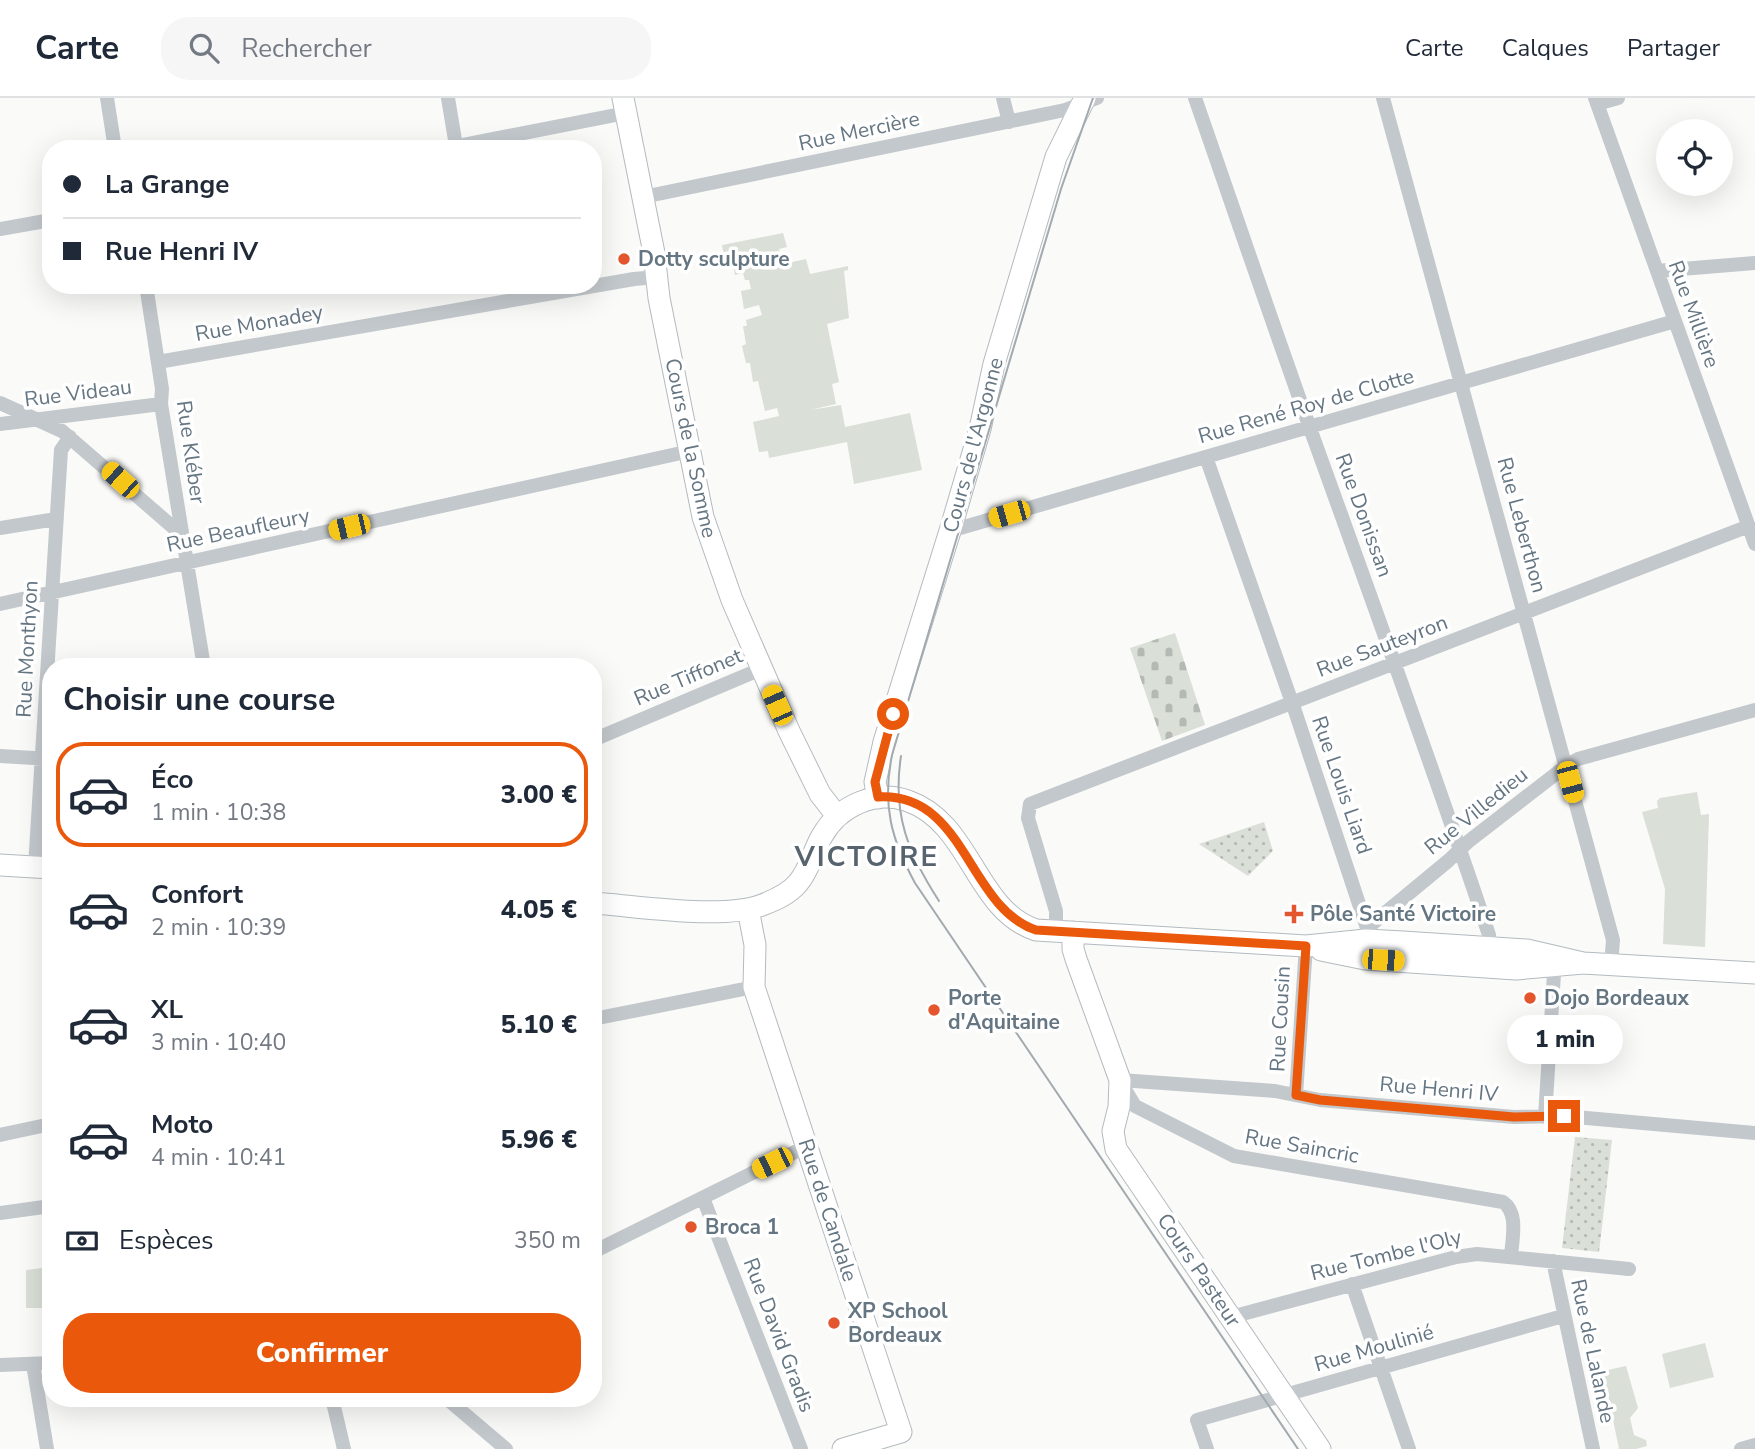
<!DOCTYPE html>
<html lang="fr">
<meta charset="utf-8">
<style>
body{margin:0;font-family:"Nunito Sans",sans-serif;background:#f6f6f7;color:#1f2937;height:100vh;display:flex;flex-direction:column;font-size:26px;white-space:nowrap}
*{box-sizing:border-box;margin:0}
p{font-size:23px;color:#747a83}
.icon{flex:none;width:38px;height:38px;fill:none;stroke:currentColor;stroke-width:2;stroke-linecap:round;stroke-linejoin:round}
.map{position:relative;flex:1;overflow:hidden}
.details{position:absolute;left:42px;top:560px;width:560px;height:749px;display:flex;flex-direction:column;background:#fff;border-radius:28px;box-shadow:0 7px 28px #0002}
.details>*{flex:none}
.banner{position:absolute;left:42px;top:42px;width:560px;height:154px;border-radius:28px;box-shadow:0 7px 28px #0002;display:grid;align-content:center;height:154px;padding:0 21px;background:#fff}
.buttons{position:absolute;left:1656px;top:21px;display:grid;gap:14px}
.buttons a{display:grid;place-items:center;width:77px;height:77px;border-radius:50%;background:#fff;box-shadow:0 7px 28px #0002;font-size:35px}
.end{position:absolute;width:32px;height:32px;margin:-16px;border:9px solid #ea580c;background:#fff;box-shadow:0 0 0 4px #fff}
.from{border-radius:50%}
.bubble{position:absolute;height:49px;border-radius:24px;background:#fff;box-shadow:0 7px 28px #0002;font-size:23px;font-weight:800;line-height:49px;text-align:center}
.car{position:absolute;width:21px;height:42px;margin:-21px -10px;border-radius:9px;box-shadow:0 0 5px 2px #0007;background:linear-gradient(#f5c518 24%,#345 0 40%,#f5c518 0 76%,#345 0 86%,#f5c518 0)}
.banner b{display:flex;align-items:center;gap:24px;height:66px;font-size:26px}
.banner b+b{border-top:2px solid #e0e1e3}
.banner i{width:18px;height:18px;background:#1f2937}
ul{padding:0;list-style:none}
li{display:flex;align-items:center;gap:21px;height:105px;margin:0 14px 10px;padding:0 7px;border:4px solid transparent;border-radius:28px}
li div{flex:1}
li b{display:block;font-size:26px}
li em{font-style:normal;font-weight:800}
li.on{border-color:#ea580c}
li>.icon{width:63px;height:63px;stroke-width:1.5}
h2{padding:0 21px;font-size:32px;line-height:84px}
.pay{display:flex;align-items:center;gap:18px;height:77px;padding:0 21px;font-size:26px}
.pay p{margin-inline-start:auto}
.action{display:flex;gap:14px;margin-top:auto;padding:14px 21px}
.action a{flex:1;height:80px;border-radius:28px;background:#ea580c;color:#fff;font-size:28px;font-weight:800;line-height:80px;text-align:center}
header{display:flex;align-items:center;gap:42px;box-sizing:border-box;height:98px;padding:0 35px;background:#fff;border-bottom:2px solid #e0e1e3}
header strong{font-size:33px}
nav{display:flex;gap:38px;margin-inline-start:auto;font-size:24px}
.search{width:490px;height:63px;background:#f6f6f7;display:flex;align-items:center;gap:18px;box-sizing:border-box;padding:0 24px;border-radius:28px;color:#747a83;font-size:26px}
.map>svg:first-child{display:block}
.green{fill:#dadfd7}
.cemetery{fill:url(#cemetery-stones)}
.park{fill:url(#park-dots)}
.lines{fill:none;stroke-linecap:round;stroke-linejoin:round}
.secondary-casing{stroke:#b3babf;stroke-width:23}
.street{stroke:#c3c8cc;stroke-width:14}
.secondary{stroke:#fff;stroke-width:21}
.tram{stroke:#a2aab0;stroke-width:2}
.route{stroke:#ea580c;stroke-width:9}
.poi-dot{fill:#e4572e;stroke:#fff;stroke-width:2.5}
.labels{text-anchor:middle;stroke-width:7;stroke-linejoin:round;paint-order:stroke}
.street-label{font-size:21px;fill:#657683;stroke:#fff}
.poi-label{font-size:21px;font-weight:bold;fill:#657683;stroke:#fff;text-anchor:start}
.district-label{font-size:28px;font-weight:bold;letter-spacing:2px;fill:#57646e;stroke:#fff}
</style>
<header>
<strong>Carte</strong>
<div class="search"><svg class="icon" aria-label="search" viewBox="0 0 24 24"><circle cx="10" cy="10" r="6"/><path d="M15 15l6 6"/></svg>Rechercher</div>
<nav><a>Carte</a><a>Calques</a><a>Partager</a></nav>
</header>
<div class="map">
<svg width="1755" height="1351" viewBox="0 0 1755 1351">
<defs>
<pattern id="cemetery-stones" width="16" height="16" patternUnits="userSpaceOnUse" patternTransform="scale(1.75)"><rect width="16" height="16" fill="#dadfd7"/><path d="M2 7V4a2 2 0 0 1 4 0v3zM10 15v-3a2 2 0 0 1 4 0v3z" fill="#b4b9b4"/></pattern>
<pattern id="park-dots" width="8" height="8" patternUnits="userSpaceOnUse" patternTransform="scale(1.75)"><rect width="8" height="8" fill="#dadfd7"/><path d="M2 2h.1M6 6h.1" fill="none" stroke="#b4b9b4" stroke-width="1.8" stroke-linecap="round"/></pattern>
</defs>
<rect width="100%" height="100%" fill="#fafaf8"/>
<path class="green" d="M 783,135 L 787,149 L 779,151 L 783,166 L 806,161 L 810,176 L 848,168 L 848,172 L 844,173 L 849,220 L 827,226 L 839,284 L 832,286 L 836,306 L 810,312 L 841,307 L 845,329 L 910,315 L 922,372 L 854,386 L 847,344 L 769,360 L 768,353 L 759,354 L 753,324 L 779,318 L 777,310 L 765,313 L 758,283 L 753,284 L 750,265 L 746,265 L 742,248 L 746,246 L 743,228 L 747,228 L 746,222 L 762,217 L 759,207 L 744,211 L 741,193 L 751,191 L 749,182 L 745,182 L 743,175 L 735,177 L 732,161 L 725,163 L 722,147 Z
M 1697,694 L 1701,717 L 1709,716 L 1705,849 L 1663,846 L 1665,791 L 1642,714 L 1658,710 L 1657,703 L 1660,700 Z
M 51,1169 L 51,1210 L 26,1210 L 26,1172 Z
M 1705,1245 L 1714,1279 L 1670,1290 L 1662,1256 Z
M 1626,1268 L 1638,1310 L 1630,1320 L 1634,1337 L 1646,1342 L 1647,1348 L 1636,1351 L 1619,1351 L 1603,1273 Z"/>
<path class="cemetery" d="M 1175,535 L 1205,627 L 1162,643 L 1130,550 Z"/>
<path class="park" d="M 1264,724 L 1273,753 L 1248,778 L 1199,746 Z
M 1575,1039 L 1612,1042 L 1599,1154 L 1562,1150 Z"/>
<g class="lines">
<defs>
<path id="secondary" d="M 623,0 L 654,155 L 659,200 L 703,419 L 732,502 L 789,633 L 820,696 L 837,718
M 878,700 L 875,684 L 884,644 L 950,433 L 980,331 L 994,266 L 1056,59 L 1085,0
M 0,767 L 51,770
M 593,805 C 638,808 722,822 762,807 C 775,802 789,796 798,785 C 810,771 813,753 822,738 C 839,708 875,691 908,703 C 971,725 975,812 1036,832 L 1306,848 L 1366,842 L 1403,844 L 1527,852 L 1583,865
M 748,811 L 755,847 L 754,889 L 901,1334 L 843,1351
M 1073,834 L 1073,851 L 1076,861 L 1120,982 L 1119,1009 L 1113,1033 L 1116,1051 L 1320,1351
M 1321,852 L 1365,861 L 1516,871 L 1583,865 L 1755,875"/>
</defs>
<use href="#secondary" class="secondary-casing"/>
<path class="street" d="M 107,0 L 115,51
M 448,0 L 456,48
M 1003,0 L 1009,24
M 1195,0 C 1235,115 1274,230 1315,344 C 1374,508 1434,672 1489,837 L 1489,850
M 1383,0 L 1613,842 L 1611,867
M 1595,0 L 1755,446
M 1597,6 L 1618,0
M 442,51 L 626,15
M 643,99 L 1065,12 L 1097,0
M 0,131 L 51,122
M 1657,173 L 1755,165
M 146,187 L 162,291 L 161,306 L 204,569
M 158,264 L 634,181 L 657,179
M 0,305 L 62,333 L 182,437
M 0,326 L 161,306
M 1206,359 L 1296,616 L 1367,830
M 0,430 L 56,421
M 950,433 L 1675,223
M 0,506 L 690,353
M 593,642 L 761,571
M 0,658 L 51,661
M 35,769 L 61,352 L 70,339
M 1056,833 L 1056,813 L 1028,720 L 1030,706 L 1749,428
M 1367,836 L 1367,830 L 1448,763 L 1469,743 L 1566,668 L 1578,661 L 1755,612
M 593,921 L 754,889
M 1120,982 L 1275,993 L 1320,1002 L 1514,1019 L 1564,1018 L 1755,1035
M 1120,983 L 1135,1008 L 1234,1058 L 1503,1104 C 1519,1115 1512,1141 1511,1159
M 1296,997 L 1306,848
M 1545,1019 L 1555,860
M 0,1037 L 51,1026
M 703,1100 L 801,1351
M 0,1115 L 51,1108
M 593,1154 L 807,1048
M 1553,1163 L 1593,1351
M 1352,1186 L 1409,1351
M 1231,1219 L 1456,1159 L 1477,1156 L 1629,1171
M 33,1266 L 47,1351
M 0,1267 L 51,1265
M 332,1300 L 344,1351
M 446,1300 L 506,1351
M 1207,1351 L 1197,1322 L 1563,1218
M 1741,1351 L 1755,1347"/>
<use href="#secondary" class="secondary"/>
<path class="tram" d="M 1093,0 L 1061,91 L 892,657 C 882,707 891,741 915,785 L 1298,1351
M 901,658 C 892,716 908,755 939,803"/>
</g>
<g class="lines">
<path class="route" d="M 893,616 L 875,684 L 878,699 C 966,694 967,809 1036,832 L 1306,848 L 1296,997 L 1320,1002 L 1514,1019 L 1564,1018"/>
</g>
<g class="poi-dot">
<circle cx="624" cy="161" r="7"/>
<path d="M1290.5 805.5h7v7h7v7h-7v7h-7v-7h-7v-7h7z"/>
<circle cx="1530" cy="900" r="7"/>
<circle cx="934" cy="912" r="7"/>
<circle cx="691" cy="1129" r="7"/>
<circle cx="834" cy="1225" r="7"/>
</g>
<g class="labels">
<g class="street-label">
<text transform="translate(859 33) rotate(-12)" y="7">Rue Mercière</text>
<text transform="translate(1694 216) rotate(70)" y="7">Rue Millière</text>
<text transform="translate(259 225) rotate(-10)" y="7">Rue Monadey</text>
<text transform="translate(78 295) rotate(-7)" y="7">Rue Videau</text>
<text transform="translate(1306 308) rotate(-16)" y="7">Rue René Roy de Clotte</text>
<text transform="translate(973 347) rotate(-75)" y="7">Cours de l'Argonne</text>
<text transform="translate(691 350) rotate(78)" y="7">Cours de la Somme</text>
<text transform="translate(191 354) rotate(82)" y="7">Rue Kléber</text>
<text transform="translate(1364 417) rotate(70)" y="7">Rue Donissan</text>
<text transform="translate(1522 427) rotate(75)" y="7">Rue Leberthon</text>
<text transform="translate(238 432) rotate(-12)" y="7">Rue Beaufleury</text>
<text transform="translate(1382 548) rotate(-21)" y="7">Rue Sauteyron</text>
<text transform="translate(27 551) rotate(-87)" y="7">Rue Monthyon</text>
<text transform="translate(688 579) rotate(-23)" y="7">Rue Tiffonet</text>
<text transform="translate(1342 687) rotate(71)" y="7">Rue Louis Liard</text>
<text transform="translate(1476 713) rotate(-39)" y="7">Rue Villedieu</text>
<text transform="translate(1280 921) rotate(-87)" y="7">Rue Cousin</text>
<text transform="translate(1439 991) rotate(5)" y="7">Rue Henri IV</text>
<text transform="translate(1302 1048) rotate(10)" y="7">Rue Saincric</text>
<text transform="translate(828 1112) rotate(72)" y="7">Rue de Candale</text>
<text transform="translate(1386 1157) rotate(-14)" y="7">Rue Tombe l'Oly</text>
<text transform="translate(1199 1172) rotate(56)" y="7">Cours Pasteur</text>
<text transform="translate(779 1237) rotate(69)" y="7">Rue David Gradis</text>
<text transform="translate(1374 1250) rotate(-16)" y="7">Rue Moulinié</text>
<text transform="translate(1593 1253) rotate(78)" y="7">Rue de Lalande</text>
</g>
<g class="poi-label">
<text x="638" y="168">Dotty sculpture</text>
<text x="1310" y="823">Pôle Santé Victoire</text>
<text x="948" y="907">Porte<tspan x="948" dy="24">d'Aquitaine</tspan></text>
<text x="1544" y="907">Dojo Bordeaux</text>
<text x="705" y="1136">Broca 1</text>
<text x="848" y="1220">XP School<tspan x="848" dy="24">Bordeaux</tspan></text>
</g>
<g class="district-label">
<text x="867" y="768">VICTOIRE</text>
</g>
</g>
</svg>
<div class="buttons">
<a><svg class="icon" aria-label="locate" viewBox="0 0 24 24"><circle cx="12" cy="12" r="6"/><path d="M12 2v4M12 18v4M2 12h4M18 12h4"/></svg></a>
</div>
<i class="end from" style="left:893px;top:616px"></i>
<i class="end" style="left:1564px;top:1018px"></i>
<div class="bubble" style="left:1507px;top:917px;width:116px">1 min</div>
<i class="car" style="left:120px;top:382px;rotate:312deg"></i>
<i class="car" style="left:1009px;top:416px;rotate:254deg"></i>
<i class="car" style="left:349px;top:429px;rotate:257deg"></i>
<i class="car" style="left:777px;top:607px;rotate:336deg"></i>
<i class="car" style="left:1570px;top:684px;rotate:165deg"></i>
<i class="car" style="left:1383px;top:862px;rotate:93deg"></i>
<i class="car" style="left:772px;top:1065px;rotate:244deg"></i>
<div class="banner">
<b><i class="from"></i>La Grange</b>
<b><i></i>Rue Henri IV</b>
</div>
<section class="details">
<h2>Choisir une course</h2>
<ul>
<li class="on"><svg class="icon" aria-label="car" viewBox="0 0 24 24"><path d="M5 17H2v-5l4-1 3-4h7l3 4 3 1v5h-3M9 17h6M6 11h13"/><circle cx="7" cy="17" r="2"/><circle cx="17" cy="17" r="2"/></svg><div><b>Éco</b><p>1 min · 10:38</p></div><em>3.00 €</em></li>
<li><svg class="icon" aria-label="car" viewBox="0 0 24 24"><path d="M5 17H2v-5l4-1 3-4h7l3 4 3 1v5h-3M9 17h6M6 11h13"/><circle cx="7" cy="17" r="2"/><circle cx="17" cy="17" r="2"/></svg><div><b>Confort</b><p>2 min · 10:39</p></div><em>4.05 €</em></li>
<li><svg class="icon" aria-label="car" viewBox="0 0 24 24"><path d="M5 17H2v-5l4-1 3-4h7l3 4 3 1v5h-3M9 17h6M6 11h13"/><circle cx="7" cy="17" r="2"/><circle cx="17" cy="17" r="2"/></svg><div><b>XL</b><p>3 min · 10:40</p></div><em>5.10 €</em></li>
<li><svg class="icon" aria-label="car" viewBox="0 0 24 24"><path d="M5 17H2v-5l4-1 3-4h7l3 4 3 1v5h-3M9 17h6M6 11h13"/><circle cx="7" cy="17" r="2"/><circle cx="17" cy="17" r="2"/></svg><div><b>Moto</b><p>4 min · 10:41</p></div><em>5.96 €</em></li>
</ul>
<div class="pay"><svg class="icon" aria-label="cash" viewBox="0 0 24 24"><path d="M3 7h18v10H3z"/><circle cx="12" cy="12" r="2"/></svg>Espèces<p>350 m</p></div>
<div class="action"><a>Confirmer</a></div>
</section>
</div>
